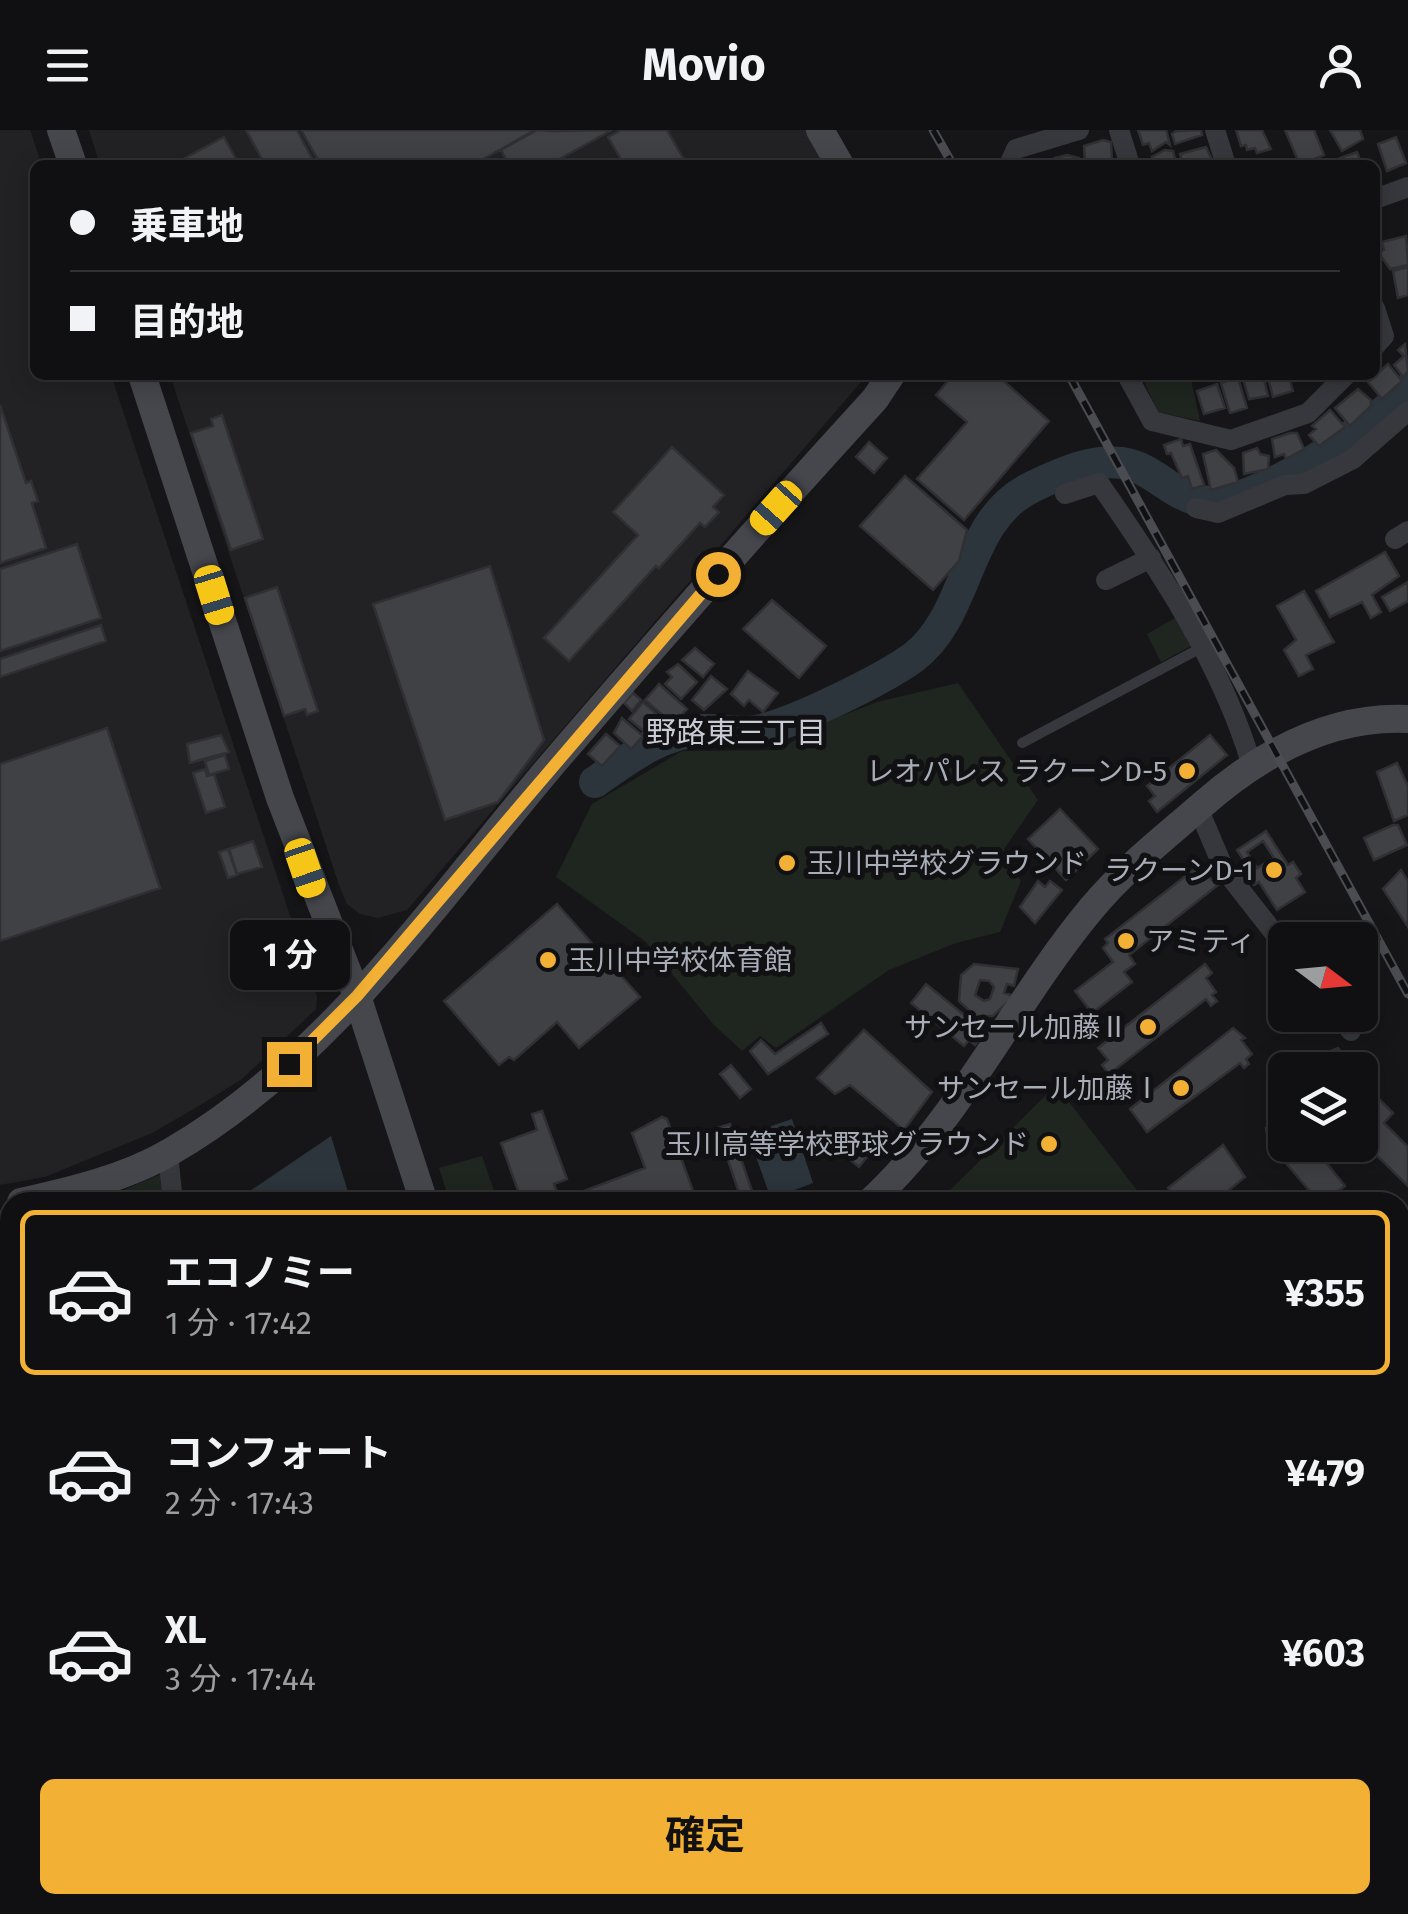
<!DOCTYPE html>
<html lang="ja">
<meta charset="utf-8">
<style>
body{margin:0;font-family:"Fira Sans","Noto Sans JP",sans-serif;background:#1e1e20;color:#f1f3f6;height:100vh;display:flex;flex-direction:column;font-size:38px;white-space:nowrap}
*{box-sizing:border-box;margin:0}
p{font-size:32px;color:#9c9d9f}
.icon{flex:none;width:55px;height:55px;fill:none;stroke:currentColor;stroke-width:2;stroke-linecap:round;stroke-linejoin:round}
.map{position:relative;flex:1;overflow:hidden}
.panel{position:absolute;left:0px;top:1062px;width:1410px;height:722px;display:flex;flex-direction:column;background:#101012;border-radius:30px 30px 0 0;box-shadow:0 5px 25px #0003,0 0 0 2px #303032}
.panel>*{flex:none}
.banner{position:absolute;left:30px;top:30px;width:1350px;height:220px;border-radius:15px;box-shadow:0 5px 25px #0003,0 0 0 2px #303032;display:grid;align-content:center;height:220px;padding:0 40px;background:#101012}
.needle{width:65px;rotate:106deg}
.controls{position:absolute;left:1268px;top:792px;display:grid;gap:20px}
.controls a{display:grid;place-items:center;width:110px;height:110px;border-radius:15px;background:#101012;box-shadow:0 5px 25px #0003,0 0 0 2px #303032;font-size:50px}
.end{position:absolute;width:45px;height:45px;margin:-22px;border:12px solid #f2b134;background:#111;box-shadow:0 0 0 5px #111}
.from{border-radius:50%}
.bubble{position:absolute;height:70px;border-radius:15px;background:#101012;box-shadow:0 5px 25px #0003,0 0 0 2px #303032;font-size:32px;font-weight:700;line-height:70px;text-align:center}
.car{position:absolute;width:30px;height:60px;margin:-30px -15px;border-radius:12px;box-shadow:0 0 8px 2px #0007;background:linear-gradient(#f5c518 24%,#345 0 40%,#f5c518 0 76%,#345 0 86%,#f5c518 0)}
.banner b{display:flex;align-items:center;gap:35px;height:95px;font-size:38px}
.banner b+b{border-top:2px solid #303032}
.banner i{width:25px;height:25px;background:#f1f3f6}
ul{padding:18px 0 0;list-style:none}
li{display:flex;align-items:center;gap:30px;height:165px;margin:0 20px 15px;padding:0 20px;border:5px solid transparent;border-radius:15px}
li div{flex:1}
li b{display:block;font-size:38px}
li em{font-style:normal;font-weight:700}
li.selected{border-color:#f2b134}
li>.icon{width:90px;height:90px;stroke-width:1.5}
.cta{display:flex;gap:20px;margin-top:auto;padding:20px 40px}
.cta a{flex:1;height:115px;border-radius:15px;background:#f2b134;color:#111;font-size:40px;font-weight:700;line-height:115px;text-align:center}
header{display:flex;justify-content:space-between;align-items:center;height:130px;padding:0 40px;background:#101012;font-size:45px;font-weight:700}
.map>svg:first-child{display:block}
.built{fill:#222225}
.green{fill:#1e261f}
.water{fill:#2c353c}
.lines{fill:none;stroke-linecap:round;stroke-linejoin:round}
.stream{stroke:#2c353c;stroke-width:5}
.river{stroke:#2c353c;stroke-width:32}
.building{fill:#404145;stroke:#303034;stroke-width:2.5;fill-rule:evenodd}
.lane{stroke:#37383d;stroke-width:10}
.street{stroke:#37383d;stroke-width:20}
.secondary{stroke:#45474d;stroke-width:28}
.rail-casing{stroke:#4a4c52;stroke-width:9}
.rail{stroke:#111113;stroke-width:5;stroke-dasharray:15;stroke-linecap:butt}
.route{stroke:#f2b134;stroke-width:12}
.poi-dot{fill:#f2b134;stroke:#111113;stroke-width:4}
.labels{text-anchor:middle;stroke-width:10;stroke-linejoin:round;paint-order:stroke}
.poi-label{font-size:28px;fill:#a8adb8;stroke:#111113;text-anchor:end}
.neighbourhood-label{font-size:30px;fill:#c9ccd4;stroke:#111113}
</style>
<header><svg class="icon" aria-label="menu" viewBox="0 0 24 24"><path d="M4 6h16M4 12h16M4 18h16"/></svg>Movio<svg class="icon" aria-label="person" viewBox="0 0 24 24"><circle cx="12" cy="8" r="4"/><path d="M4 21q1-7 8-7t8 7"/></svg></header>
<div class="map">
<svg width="1408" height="1784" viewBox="0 0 1408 1784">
<rect width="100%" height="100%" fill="#161618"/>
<path class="built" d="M 0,0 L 30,0 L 42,35 L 35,35 L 35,245 L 111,245 L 317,867 L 316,879 L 242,949 L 197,977 L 152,1003 L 45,1047 L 0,1055 Z
M 89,0 L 811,0 L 831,35 L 100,35 Z
M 170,245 L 867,245 L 407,780 L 378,788 L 360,784 L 347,774 L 340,758 Z"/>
<path class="green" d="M 1141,245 L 1190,245 L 1200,291 L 1158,282 Z
M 1175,488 L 1193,515 L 1161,532 L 1147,504 Z
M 958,553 L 1038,670 L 1004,719 L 1021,751 L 1000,802 L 956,813 L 889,840 L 776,918 L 760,906 L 742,921 L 713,894 L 646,812 L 556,747 L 592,674 L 682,621 L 779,620 L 821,594 L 877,572 Z
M 1056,955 L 1146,1072 L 938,1072 Z
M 482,1026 L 498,1072 L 450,1072 L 439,1038 Z
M 161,1044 L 164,1072 L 104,1072 L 107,1067 Z
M 139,1775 L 216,1775 L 208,1784 L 147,1784 Z"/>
<path class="water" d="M 792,989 L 813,1053 L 771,1069 L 748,1004 Z
M 331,1006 L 351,1072 L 238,1072 L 238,1069 Z
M 1408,1153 L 1408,1252 L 1400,1262 L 1400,1156 Z"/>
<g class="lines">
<path class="stream" d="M 1400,1373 L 1408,1370
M 1067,1784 L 1084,1775"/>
<path class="river" d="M 595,652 C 628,629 661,603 703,600 C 720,599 739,604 756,601 C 791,595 884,549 914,527 C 971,483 963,390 1032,357 C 1067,340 1111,320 1147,342 C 1168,354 1181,368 1207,372 C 1252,377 1377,295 1408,259"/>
</g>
<path class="building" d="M 246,0 L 297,0 L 313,30 L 304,35 L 265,35 Z
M 301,0 L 535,0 L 473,35 L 321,35 Z
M 537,0 L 552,1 L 612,0 L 549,35 L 509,35 L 501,20 Z
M 621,0 L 667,0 L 687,35 L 624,35 L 608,7 Z
M 1138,0 L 1166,0 L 1170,15 L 1166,12 L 1152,21 L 1149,13 L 1143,15 Z
M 1201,0 L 1202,5 L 1175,14 L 1172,4 L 1176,1 Z
M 1236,0 L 1262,0 L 1271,19 L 1257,23 L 1255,18 L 1247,20 L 1246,15 L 1241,16 Z
M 1285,0 L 1314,0 L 1324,25 L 1300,35 Z
M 1330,0 L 1360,0 L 1363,9 L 1342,21 Z
M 224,7 L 237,31 L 189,35 L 185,28 Z
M 1396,7 L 1406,33 L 1387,41 L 1378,14 Z
M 1103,10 L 1111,12 L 1112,31 L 1085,35 L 1084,16 Z
M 1206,17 L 1214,34 L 1183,35 L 1180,24 Z
M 1165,20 L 1173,21 L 1177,35 L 1154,35 L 1152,27 Z
M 1357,22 L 1362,35 L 1343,35 L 1340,28 Z
M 1067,25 L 1079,28 L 1081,35 L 1057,35 L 1055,28 Z
M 1406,106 L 1408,135 L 1390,139 L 1378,122 L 1384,120 L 1382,112 Z
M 1408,137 L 1408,165 L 1398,168 L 1393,141 Z
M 1405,214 L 1408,242 L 1403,247 L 1394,235 L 1404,226 L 1398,220 Z
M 1388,234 L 1402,251 L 1382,269 L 1368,252 Z
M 953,245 L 997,245 L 1049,291 L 964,390 L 917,349 L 967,292 L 936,265 Z
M 1242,245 L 1263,245 L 1268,266 L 1249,269 Z
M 1267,245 L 1288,245 L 1293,261 L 1273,267 Z
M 1238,248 L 1247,278 L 1230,283 L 1221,253 Z
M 1217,254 L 1225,278 L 1204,284 L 1197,261 Z
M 1358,259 L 1371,270 L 1371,276 L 1350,296 L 1335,278 Z
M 0,275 L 26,353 L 31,351 L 38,371 L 32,373 L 46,418 L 0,433 Z
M 1330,280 L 1345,297 L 1319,316 L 1309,305 L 1316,299 L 1312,296 Z
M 222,285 L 263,409 L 231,420 L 191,303 L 213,296 L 211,289 Z
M 1290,303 L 1297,303 L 1304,319 L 1286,329 L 1284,324 L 1275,327 L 1272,309 Z
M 1181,309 L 1183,316 L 1190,314 L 1204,355 L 1192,359 L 1188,346 L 1182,348 L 1171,323 L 1167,324 L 1164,315 Z
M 869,312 L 887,328 L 874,343 L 856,327 Z
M 672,317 L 724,365 L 713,377 L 719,382 L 705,397 L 700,393 L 659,438 L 656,436 L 569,531 L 544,508 L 638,405 L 613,382 Z
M 1257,318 L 1260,324 L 1269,326 L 1268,339 L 1244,344 L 1243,323 Z
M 1216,320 L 1234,338 L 1238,352 L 1211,360 L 1203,324 Z
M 905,346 L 967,400 L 959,431 L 933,460 L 860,396 Z
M 77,414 L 101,488 L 0,521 L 0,439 Z
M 1385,422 L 1399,446 L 1372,465 L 1381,482 L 1371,488 L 1362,472 L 1330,487 L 1316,461 Z
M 490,436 L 544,610 L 498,672 L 445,690 L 373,474 Z
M 1408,452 L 1408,471 L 1390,481 L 1382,467 Z
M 277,457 L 318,581 L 307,585 L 305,579 L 284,586 L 245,468 Z
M 1304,461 L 1334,512 L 1306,525 L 1313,539 L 1299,546 L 1284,520 L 1296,510 L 1277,476 Z
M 772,470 L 826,516 L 799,548 L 743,499 Z
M 101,495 L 106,511 L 0,547 L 0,529 Z
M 695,518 L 714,534 L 703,547 L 682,530 Z
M 678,534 L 697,552 L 681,569 L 665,554 L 672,547 L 667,542 Z
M 748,541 L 778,563 L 763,582 L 749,570 L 744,576 L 731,564 Z
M 711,546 L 727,559 L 704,580 L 692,570 Z
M 659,554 L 687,579 L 678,589 L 665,587 L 645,570 Z
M 633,563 L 641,570 L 632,581 L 624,573 Z
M 643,572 L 667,593 L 653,609 L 629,589 Z
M 622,588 L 643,606 L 631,619 L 614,603 Z
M 107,598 L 160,758 L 0,811 L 0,634 Z
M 606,604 L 620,616 L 602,636 L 588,624 Z
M 221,605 L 229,622 L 190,633 L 187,614 Z
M 1210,605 L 1227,625 L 1157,682 L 1149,671 L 1155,666 L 1147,656 Z
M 225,625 L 229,639 L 209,645 L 205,631 Z
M 1397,633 L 1408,656 L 1408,685 L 1394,691 L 1377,642 Z
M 205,639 L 207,646 L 214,644 L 225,677 L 206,683 L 193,643 Z
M 1060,679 L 1098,719 L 1066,750 L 1028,709 Z
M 1393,695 L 1398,695 L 1407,715 L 1374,730 L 1364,708 Z
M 1266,701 L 1288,735 L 1293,732 L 1301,744 L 1296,748 L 1305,762 L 1277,780 L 1259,752 L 1254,755 L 1250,749 L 1254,746 L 1237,720 Z
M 253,711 L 262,737 L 237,744 L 229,719 Z
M 1263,711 L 1274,728 L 1257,738 L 1247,722 Z
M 228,719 L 237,745 L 228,748 L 219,722 Z
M 1197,737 L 1218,755 L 1129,825 L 1135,834 L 1124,842 L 1132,852 L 1092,883 L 1075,861 L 1113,832 L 1103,818 L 1108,813 L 1105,809 Z
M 1401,740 L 1408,751 L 1408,797 L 1383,759 Z
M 1038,751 L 1045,757 L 1050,751 L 1062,760 L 1035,793 L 1020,777 Z
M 557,774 L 640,867 L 579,918 L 557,892 L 514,930 L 509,927 L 499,935 L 444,871 Z
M 974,834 L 1018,839 L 1014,856 L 1007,854 L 1004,863 L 1011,865 L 1010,870 L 993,886 L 975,886 L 959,871 L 961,845 ZM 980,850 L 989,851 L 994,857 L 990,869 L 984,871 L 975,865 Z
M 1205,834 L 1212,843 L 1206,848 L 1216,862 L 1212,865 L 1217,871 L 1211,876 L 1206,869 L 1109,944 L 1102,935 L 1108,930 L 1098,918 Z
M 926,854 L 985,902 L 975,915 L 969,910 L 964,916 L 911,873 Z
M 821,893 L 828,904 L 768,944 L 750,921 L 761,910 L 775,924 Z
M 1233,898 L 1245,908 L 1241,910 L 1252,924 L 1246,929 L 1249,934 L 1244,938 L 1240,933 L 1147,1002 L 1130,979 Z
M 864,900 L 932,962 L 904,1000 L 850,955 L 835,964 L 817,948 Z
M 1338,918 L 1354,940 L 1308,940 L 1328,922 Z
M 731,935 L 751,959 L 740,968 L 720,944 Z
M 1376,966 L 1393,983 L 1384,993 L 1408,1017 L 1408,1056 L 1360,1009 L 1360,969 L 1367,976 Z
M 542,981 L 567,1049 L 554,1054 L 560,1070 L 645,1038 L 632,1003 L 662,987 L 667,989 L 697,1072 L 522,1072 L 501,1013 L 537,1000 L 532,984 Z
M 1281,985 L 1285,991 L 1285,1015 L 1312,1015 L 1345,1056 L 1324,1072 L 1319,1072 L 1268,1012 L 1266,998 Z
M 730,994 L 737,1016 L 724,1020 L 717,998 Z
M 852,1000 L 874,1018 L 859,1037 L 837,1019 Z
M 1223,1015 L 1245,1047 L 1229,1060 L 1239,1072 L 1209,1072 L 1205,1067 L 1198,1072 L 1179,1072 L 1168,1058 Z
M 739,1023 L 755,1070 L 748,1072 L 742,1072 L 727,1027 Z
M 10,1174 L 10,1199 L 5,1199 L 2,1175 Z
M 1,1628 L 10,1631 L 10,1661 L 0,1657 Z
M 1408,1633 L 1408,1661 L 1403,1655 L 1400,1658 L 1400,1640 Z
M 0,1753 L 10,1756 L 6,1783 L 0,1781 Z
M 1400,1762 L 1408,1774 L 1408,1784 L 1392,1784 L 1386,1775 L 1400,1775 Z
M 363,1775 L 391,1775 L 390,1784 L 362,1784 Z
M 408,1775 L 433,1775 L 433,1784 L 408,1784 Z
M 451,1775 L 475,1775 L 476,1784 L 456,1784 Z
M 602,1775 L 618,1775 L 621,1784 L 593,1784 L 604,1780 Z
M 750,1775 L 802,1775 L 799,1784 L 747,1784 Z
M 1203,1775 L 1232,1775 L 1221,1784 L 1211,1784 Z
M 1244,1775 L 1284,1775 L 1291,1784 L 1252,1784 Z
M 1371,1775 L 1379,1780 L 1383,1776 L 1390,1784 L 1362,1784 Z"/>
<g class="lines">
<path class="lane" d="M 1022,613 L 1199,519"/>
<path class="street" d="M 1119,0 L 1130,35
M 1215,0 L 1226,35
M 1009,35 L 1016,19 L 1079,0
M 1375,69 L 1408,57
M 1375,178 L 1384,206 L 1375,216
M 1127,245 L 1152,291 L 1231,310 L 1308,283 L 1346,245
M 1065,364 L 1099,353 C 1159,439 1222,534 1252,636
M 1196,378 L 1218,383 L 1285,355 L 1304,354 L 1353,329 L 1408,281
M 1395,409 L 1408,401
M 1106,450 L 1151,428
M 1198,678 L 1224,739 L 1285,817
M 1338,885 L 1351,901
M 168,1024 L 173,1072
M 0,1161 L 10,1160
M 1400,1428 L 1408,1423
M 0,1454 L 9,1578
M 1400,1527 L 1408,1524
M 1400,1617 L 1408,1612
M 1400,1716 L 1408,1710
M 274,1775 L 309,1784
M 571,1775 L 574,1784
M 102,1784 L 105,1775
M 255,1784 L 258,1775
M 525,1784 L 554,1775
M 947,1784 L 948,1775
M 1161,1784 L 1173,1775
M 1314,1784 L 1325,1775"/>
<path class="secondary" d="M 61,0 L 73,35
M 820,0 L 840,35
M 142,245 L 280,668 L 357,866 L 424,1072
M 21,1072 C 70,1061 126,1048 170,1022 C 330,930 442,763 560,625 C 663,505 768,386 875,269 L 891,245
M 870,1072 C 960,989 1013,873 1091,779 C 1124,739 1163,709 1202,675 C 1260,624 1329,585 1408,589
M 648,1775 L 651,1784"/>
<defs>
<path id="rail" d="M 933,0 L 953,35
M 1069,245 L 1408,864"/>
</defs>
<use href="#rail" class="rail-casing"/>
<use href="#rail" class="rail"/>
</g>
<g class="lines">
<path class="route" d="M 289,934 L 357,866 L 718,444"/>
</g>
<g class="poi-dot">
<circle cx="1187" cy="641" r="10"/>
<circle cx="787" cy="733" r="10"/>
<circle cx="1274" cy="740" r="10"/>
<circle cx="1126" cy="811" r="10"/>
<circle cx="548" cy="830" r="10"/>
<circle cx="1148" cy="897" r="10"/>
<circle cx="1181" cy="958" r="10"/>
<circle cx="1049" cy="1014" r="10"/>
</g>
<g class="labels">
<g class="poi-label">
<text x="1167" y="651">レオパレス ラクーンD-5</text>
<text x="807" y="743" text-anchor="start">玉川中学校グラウンド</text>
<text x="1254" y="750">ラクーンD-1</text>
<text x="1146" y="821" text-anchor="start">アミティ</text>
<text x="568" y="840" text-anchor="start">玉川中学校体育館</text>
<text x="1128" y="907">サンセール加藤Ⅱ</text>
<text x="1161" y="968">サンセール加藤Ⅰ</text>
<text x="1029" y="1024">玉川高等学校野球グラウンド</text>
</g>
<g class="neighbourhood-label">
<text x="736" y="613">野路東三丁目</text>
</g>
</g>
</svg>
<div class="controls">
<a><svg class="needle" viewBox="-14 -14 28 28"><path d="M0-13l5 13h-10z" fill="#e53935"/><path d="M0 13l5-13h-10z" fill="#9c9d9f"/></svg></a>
<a><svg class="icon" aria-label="layers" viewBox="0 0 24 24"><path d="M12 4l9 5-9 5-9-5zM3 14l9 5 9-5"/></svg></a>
</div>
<i class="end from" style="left:718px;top:444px"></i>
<i class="end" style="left:289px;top:934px"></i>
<div class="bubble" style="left:230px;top:790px;width:120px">1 分</div>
<i class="car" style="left:776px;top:378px;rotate:222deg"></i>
<i class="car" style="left:214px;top:465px;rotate:163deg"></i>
<i class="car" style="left:305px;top:738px;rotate:161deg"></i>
<div class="banner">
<b><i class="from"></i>乗車地</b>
<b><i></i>目的地</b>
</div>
<section class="panel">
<ul>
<li class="selected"><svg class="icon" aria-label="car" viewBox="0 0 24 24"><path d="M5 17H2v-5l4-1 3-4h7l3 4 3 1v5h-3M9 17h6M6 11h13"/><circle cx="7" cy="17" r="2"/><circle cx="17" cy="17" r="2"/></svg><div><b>エコノミー</b><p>1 分 · 17:42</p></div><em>¥355</em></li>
<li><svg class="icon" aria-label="car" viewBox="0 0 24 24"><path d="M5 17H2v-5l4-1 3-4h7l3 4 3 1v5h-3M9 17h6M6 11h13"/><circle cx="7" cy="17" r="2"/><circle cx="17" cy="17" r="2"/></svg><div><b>コンフォート</b><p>2 分 · 17:43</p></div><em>¥479</em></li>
<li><svg class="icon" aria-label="car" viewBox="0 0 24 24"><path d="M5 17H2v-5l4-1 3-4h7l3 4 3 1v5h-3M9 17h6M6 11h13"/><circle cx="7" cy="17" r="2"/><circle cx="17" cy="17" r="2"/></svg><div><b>XL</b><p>3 分 · 17:44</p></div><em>¥603</em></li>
</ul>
<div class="cta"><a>確定</a></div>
</section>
</div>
